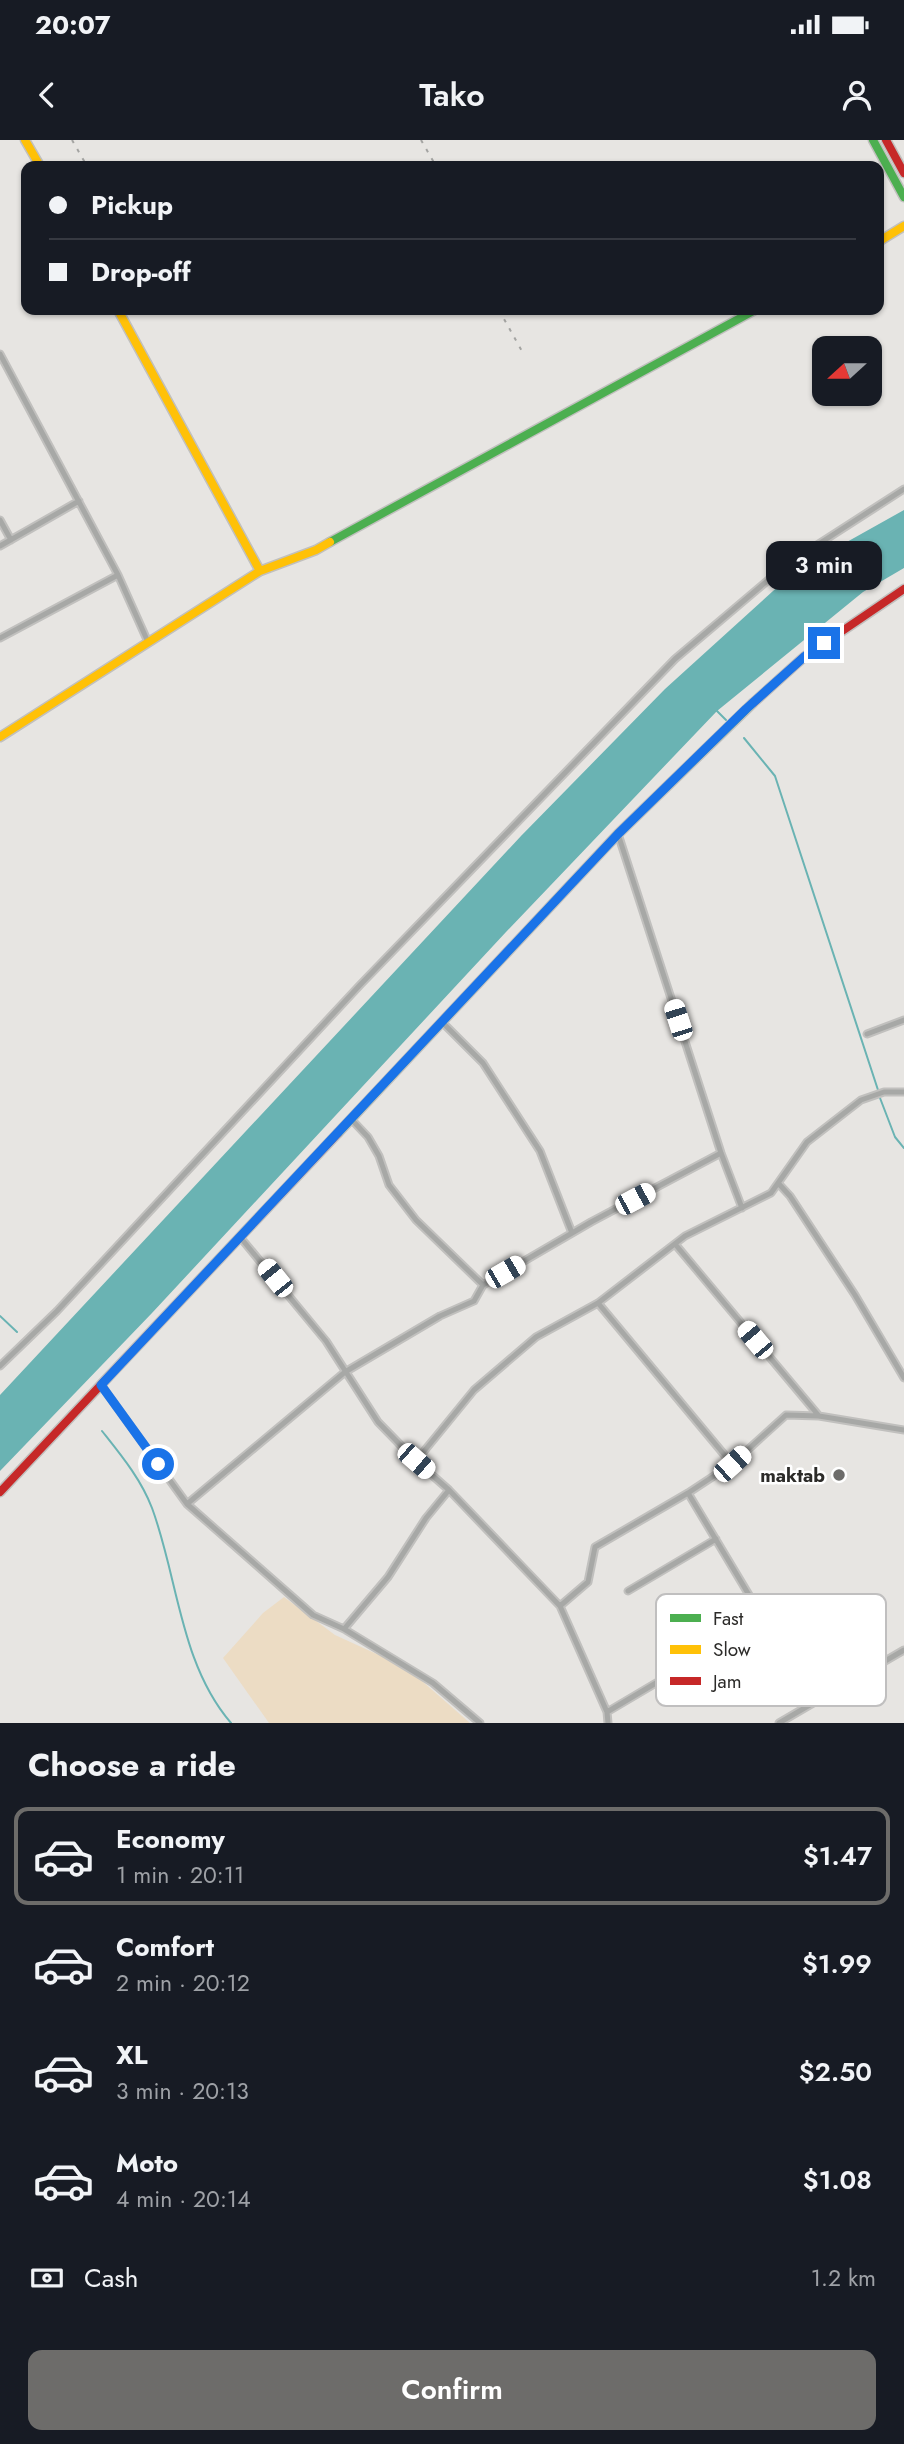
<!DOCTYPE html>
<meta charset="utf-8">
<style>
body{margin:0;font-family:Jost,sans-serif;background:#20242c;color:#f1f3f6;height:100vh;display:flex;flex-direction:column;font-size:26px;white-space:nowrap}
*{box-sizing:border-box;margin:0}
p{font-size:23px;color:#9ea1a6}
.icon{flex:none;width:38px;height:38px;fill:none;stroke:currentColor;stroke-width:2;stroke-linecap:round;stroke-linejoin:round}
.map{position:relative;height:1583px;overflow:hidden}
.drawer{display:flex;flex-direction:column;background:#171b24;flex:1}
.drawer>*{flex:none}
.top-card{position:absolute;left:21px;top:21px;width:863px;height:154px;border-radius:14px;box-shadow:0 2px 5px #0004;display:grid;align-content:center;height:154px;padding:0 28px;background:#171b24}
.needle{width:46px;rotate:249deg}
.controls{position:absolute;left:812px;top:196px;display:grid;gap:14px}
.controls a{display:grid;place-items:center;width:70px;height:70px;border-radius:14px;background:#171b24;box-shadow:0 2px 5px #0004;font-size:35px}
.end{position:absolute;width:32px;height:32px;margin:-16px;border:9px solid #1a73e8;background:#fff;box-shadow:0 0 0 4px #fff}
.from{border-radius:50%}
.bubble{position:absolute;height:49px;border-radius:14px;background:#171b24;box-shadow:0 2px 5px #0004;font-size:23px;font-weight:600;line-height:49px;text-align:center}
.car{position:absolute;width:21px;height:42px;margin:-21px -10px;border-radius:9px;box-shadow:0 0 5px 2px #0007;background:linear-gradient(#fff 24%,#345 0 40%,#fff 0 76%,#345 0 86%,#fff 0)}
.top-card b{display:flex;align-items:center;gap:24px;height:66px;font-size:26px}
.top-card b+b{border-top:2px solid #363941}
.top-card i{width:18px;height:18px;background:#f1f3f6}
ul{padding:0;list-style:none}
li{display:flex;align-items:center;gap:21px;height:98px;margin:0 14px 10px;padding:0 14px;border:4px solid transparent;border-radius:14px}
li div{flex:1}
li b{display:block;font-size:26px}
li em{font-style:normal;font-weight:600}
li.active{border-color:#6d6c6a}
li>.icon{width:63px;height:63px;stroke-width:1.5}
h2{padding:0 28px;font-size:32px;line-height:84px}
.pay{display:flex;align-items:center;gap:18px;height:77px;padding:0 28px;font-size:26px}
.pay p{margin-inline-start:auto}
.primary-button{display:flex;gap:14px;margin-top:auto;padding:14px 28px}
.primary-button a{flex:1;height:80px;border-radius:14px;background:#6d6c6a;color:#fff;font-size:28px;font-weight:600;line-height:80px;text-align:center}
.status{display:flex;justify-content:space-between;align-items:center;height:49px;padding:0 35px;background:#171b24;direction:ltr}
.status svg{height:19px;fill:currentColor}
header{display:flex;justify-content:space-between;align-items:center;height:91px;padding:0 28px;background:#171b24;font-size:32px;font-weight:600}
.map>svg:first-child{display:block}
.green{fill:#ecdcc4}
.water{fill:#6ab3b3}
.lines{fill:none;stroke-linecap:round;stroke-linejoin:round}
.stream{stroke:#6ab3b3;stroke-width:2}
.street-casing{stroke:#c1c0be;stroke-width:9}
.fast-casing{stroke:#c1c0be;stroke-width:11}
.slow-casing{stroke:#c1c0be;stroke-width:11}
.jam-casing{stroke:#c1c0be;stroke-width:11}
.street{stroke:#a7a8a6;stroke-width:5}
.fast{stroke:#4caf50;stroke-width:8}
.slow{stroke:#ffc107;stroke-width:8}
.jam{stroke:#c62828;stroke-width:8}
.rail{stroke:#a4a4a2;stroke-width:2;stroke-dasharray:3.5 7;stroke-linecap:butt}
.route{stroke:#1a73e8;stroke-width:9}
.poi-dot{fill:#6d6c6a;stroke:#fff;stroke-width:2.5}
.labels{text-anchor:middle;stroke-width:5;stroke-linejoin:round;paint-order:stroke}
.poi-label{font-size:19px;font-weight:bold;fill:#2c2b29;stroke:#fff;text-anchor:end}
.key{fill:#fff;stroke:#c0bfbf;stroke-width:2}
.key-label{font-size:19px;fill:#2c2b29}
</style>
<div class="status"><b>20:07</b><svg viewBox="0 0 49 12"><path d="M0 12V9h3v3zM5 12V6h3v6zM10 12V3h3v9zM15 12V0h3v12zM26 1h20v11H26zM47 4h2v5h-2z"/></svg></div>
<header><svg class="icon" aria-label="back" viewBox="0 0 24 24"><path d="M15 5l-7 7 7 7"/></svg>Tako<svg class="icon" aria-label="person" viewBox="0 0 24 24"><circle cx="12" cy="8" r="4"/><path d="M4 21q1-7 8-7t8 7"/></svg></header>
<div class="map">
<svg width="904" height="1583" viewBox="0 0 904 1583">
<rect width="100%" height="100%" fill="#e7e5e2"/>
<path class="green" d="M 284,1457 L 335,1495 L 381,1516 L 422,1541 L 470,1583 L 269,1583 L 223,1518 L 263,1473 Z"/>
<path class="water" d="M 904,370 L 904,428 L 863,452 L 717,571 L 506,792 L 152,1173 L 0,1331 L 0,1255 L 521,696 L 665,549 L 795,431 Z"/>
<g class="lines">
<path class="stream" d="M 716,570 L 726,580
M 744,598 L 775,636 L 878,950
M 880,958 L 895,997 L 904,1008
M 0,1176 L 17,1192
M 102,1291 C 121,1315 141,1339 152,1368 C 178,1438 180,1524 231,1583"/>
<defs>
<path id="street" d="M 0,214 L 118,435 L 148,502
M 0,380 L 11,400
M 0,406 L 79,361
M 0,498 L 118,435
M 618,694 L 721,1013 L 742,1068
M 442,882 L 483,923 L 540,1011 L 572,1093
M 867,894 L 904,880
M 351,979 L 368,997 L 379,1016 L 389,1045 L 416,1080 L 483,1145
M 778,1043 L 790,1056 L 855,1155 L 904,1238
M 240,1097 L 326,1201 L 378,1282 L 416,1321 L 449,1350 L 560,1466 L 607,1572 L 608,1583
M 675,1104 L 819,1276
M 598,1163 L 732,1324
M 0,1226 L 57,1171 L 360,845 L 675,519 L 786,425 L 904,349
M 101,1245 L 187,1364 L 313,1475 L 344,1489 L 433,1543 L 480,1583
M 416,1321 L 474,1250 L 536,1197 L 598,1163 L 685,1096 L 771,1053 L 807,1002 L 861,960 L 884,952 L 904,952
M 688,1353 L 813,1562
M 187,1364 L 345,1232 L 440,1176 L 474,1161 L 483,1145 L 591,1082 L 721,1013
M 628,1451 L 716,1399
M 560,1466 L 588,1442 L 595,1407 L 688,1353 L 732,1324 L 786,1275 L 819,1276 L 904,1290
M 344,1489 L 388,1437 L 426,1378 L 449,1350
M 607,1572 L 764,1479
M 779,1583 L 904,1510"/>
<path id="fast" d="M 873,0 L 904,57
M 330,402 L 755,170
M 338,993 L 618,694 L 753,563"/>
<path id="slow" d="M 25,0 L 40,26
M 878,102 L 904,86
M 118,170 L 260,431
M 0,597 L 260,431 L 316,410 L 330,402"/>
<path id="jam" d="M 886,0 L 904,33
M 753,563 L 804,517 L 904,449
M 0,1352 L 338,993"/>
</defs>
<use href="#street" class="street-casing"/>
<use href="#fast" class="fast-casing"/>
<use href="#slow" class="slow-casing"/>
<use href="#jam" class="jam-casing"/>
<use href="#street" class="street"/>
<use href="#fast" class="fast"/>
<use href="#slow" class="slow"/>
<use href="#jam" class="jam"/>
<path class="rail" d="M 72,0 L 87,26
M 421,0 L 436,26
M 499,170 L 523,213"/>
</g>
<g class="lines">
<path class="route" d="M 158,1324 L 101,1245 L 618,694 L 746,569 L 804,517 L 824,503"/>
</g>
<circle class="poi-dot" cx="839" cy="1335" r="7"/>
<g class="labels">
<g class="poi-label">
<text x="825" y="1342">maktab</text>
</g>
</g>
<rect x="656" y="1454" width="230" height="112" rx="10" class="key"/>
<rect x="670" y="1474" width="31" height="8" fill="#4caf50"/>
<rect x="670" y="1505" width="31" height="9" fill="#ffc107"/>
<rect x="670" y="1537" width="31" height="8" fill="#c62828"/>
<g class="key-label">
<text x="713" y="1485">Fast</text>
<text x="713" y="1516">Slow</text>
<text x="713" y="1548">Jam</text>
</g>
</svg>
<div class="controls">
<a><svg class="needle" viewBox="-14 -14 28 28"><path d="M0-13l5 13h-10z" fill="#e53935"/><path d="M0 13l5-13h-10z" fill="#9ea1a6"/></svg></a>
</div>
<i class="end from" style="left:158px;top:1324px"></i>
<i class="end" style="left:824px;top:503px"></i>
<div class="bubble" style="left:766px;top:401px;width:116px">3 min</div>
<i class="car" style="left:678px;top:880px;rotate:342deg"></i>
<i class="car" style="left:635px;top:1059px;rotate:62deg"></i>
<i class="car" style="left:505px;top:1132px;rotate:60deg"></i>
<i class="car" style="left:275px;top:1138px;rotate:321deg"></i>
<i class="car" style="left:755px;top:1200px;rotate:320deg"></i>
<i class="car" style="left:416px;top:1321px;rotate:131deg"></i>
<i class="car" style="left:732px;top:1324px;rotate:48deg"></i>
<div class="top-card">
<b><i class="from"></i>Pickup</b>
<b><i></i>Drop-off</b>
</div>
</div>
<section class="drawer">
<h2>Choose a ride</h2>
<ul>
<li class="active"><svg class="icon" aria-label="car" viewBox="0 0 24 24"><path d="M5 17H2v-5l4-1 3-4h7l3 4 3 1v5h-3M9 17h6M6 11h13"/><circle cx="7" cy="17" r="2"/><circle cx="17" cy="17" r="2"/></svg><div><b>Economy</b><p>1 min · 20:11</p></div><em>$1.47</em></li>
<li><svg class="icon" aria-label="car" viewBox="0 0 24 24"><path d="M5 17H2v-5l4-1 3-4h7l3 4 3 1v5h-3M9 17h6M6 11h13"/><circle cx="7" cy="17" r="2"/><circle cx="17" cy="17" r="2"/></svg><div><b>Comfort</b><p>2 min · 20:12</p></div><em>$1.99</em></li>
<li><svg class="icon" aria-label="car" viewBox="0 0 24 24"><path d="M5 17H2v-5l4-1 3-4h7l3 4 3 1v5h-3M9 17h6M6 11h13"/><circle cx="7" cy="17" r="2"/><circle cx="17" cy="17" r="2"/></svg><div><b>XL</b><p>3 min · 20:13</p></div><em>$2.50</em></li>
<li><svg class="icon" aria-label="car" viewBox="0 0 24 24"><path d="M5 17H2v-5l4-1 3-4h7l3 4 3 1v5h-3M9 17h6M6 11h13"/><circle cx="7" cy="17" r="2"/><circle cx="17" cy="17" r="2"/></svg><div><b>Moto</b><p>4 min · 20:14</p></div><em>$1.08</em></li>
</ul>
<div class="pay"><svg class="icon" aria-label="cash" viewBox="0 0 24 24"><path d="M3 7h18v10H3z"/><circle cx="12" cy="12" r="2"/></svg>Cash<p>1.2 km</p></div>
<div class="primary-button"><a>Confirm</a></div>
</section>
